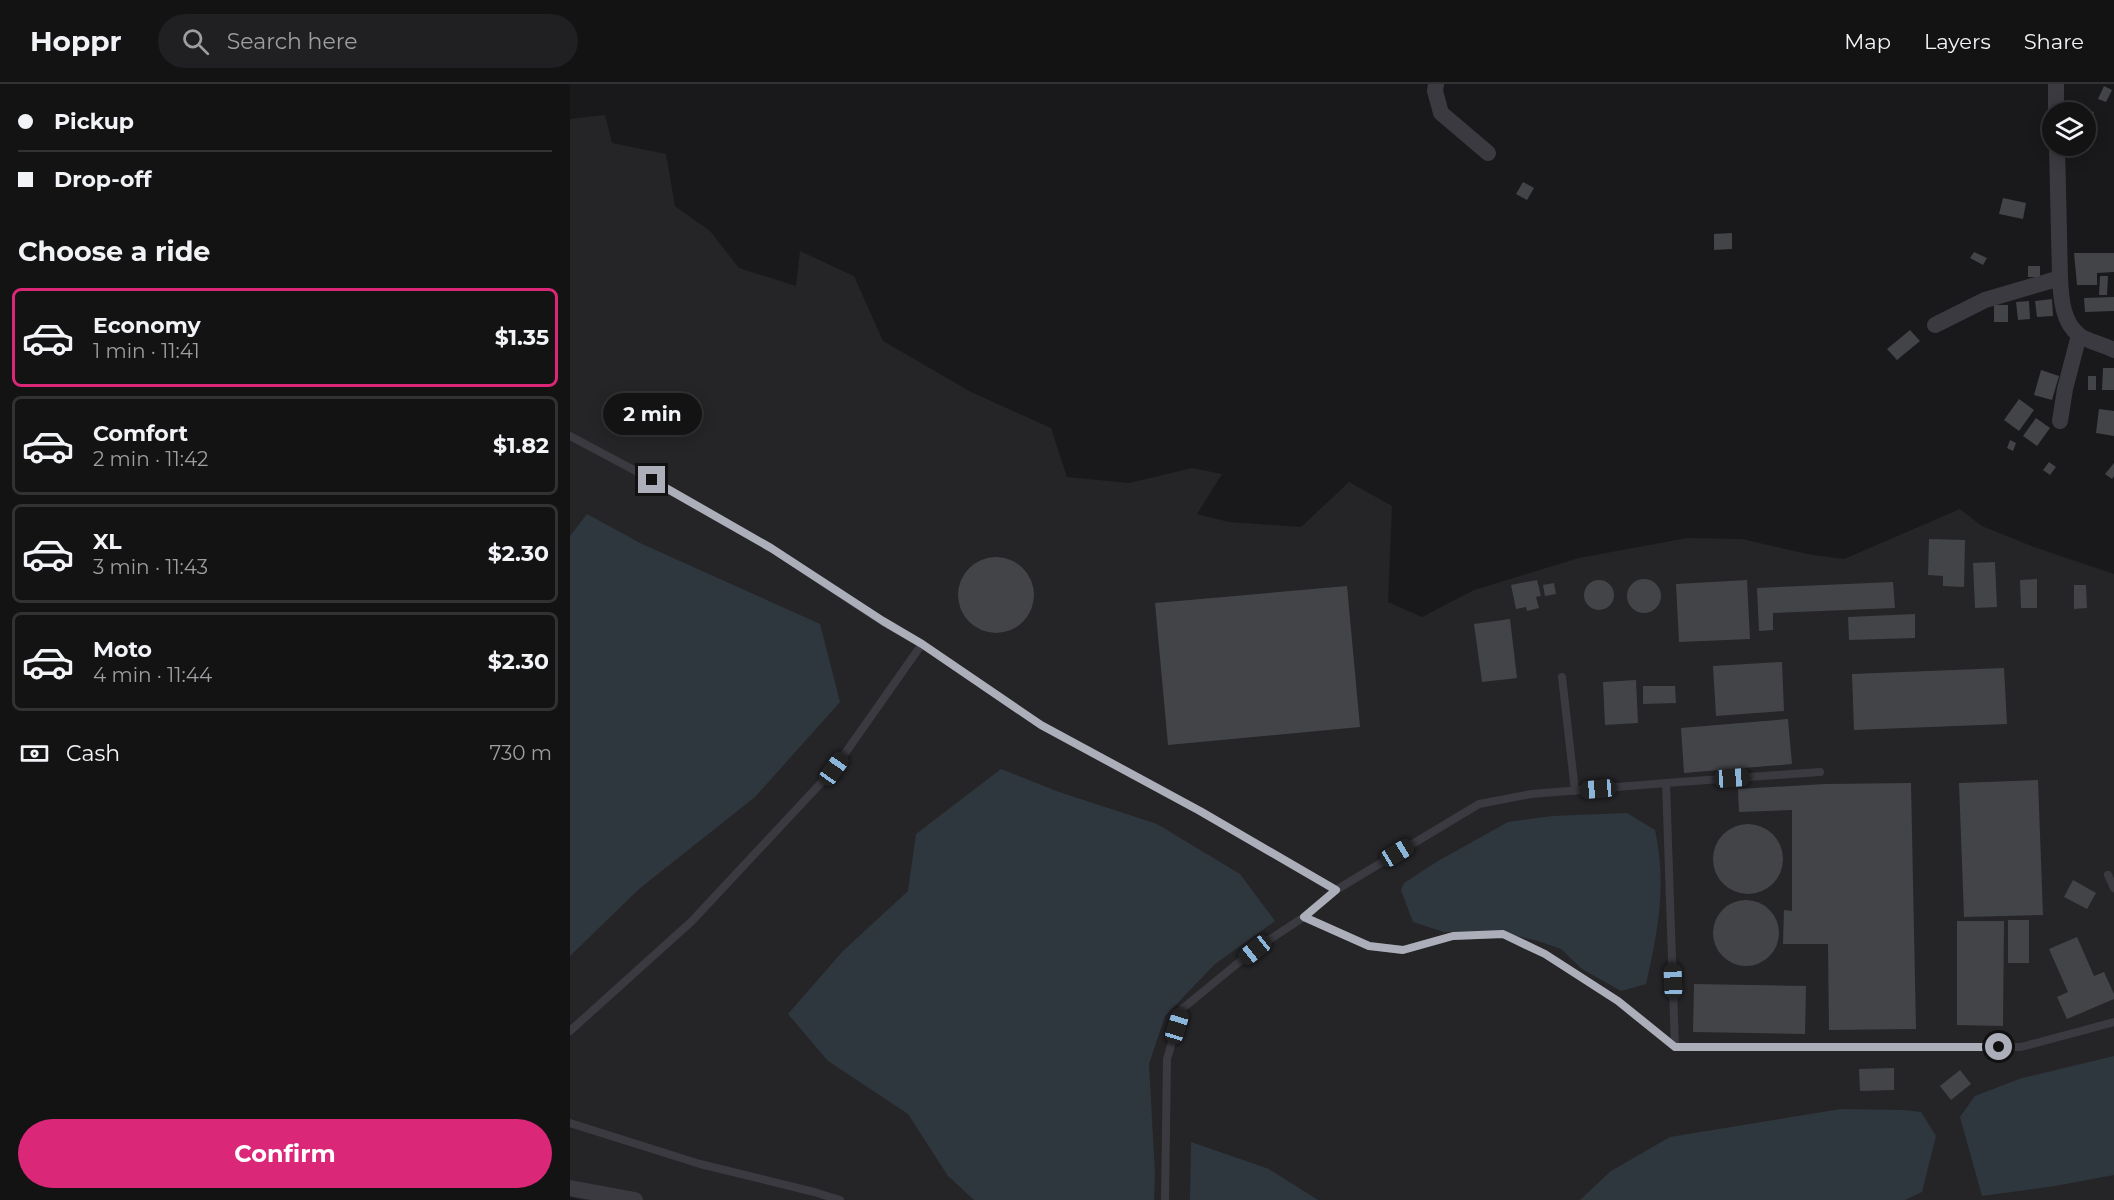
<!DOCTYPE html>
<meta charset="utf-8">
<style>
body{margin:0;font-family:Montserrat,sans-serif;background:#202022;color:#f1f3f6;height:100vh;display:flex;flex-direction:column;font-size:22px;white-space:nowrap}
*{box-sizing:border-box;margin:0}
p{font-size:20px;color:#9d9ea0}
.icon{flex:none;width:33px;height:33px;fill:none;stroke:currentColor;stroke-width:2;stroke-linecap:round;stroke-linejoin:round}
.map{position:relative;flex:1;overflow:hidden}
.drawer{display:flex;flex-direction:column;background:#131314;width:570px}
.drawer>*{flex:none}
.guide{display:grid;align-content:center;height:132px;padding:0 18px;background:#131314}
.tools{position:absolute;left:1472px;top:18px;display:grid;gap:12px}
.tools a{display:grid;place-items:center;width:54px;height:54px;border-radius:50%;background:#131314;box-shadow:0 3px 15px #0003,0 0 0 2px #323234;font-size:30px}
.end{position:absolute;width:27px;height:27px;margin:-14px;border:8px solid #acafba;background:#111;box-shadow:0 0 0 3px #111}
.from{border-radius:50%}
.bubble{position:absolute;height:42px;border-radius:21px;background:#131314;box-shadow:0 3px 15px #0003,0 0 0 2px #323234;font-size:20px;font-weight:700;line-height:42px;text-align:center}
.car{position:absolute;width:18px;height:36px;margin:-18px -9px;border-radius:8px;box-shadow:0 0 4px 2px #0007;background:linear-gradient(#222 24%,#8ab4d8 0 40%,#222 0 76%,#8ab4d8 0 86%,#222 0)}
.guide b{display:flex;align-items:center;gap:21px;height:57px;font-size:22px}
.guide b+b{border-top:2px solid #323234}
.guide i{width:15px;height:15px;background:#f1f3f6}
ul{padding:0;list-style:none}
li{display:flex;align-items:center;gap:18px;height:99px;margin:0 12px 9px;padding:0 6px;border:3px solid #323234;border-radius:9px}
li div{flex:1}
li b{display:block;font-size:22px}
li em{font-style:normal;font-weight:700}
li.on{border-color:#db2777}
li>.icon{width:54px;height:54px;stroke-width:1.5}
h2{padding:0 18px;font-size:27px;line-height:72px}
.pay{display:flex;align-items:center;gap:15px;height:66px;padding:0 18px;font-size:22px}
.pay p{margin-inline-start:auto}
.button{display:flex;gap:12px;margin-top:auto;padding:12px 18px}
.button a{flex:1;height:69px;border-radius:36px;background:#db2777;color:#fff;font-size:24px;font-weight:700;line-height:69px;text-align:center}
header{display:flex;align-items:center;gap:36px;box-sizing:border-box;height:84px;padding:0 30px;background:#131314;border-bottom:2px solid #323234}
header strong{font-size:28px}
nav{display:flex;gap:33px;margin-inline-start:auto;font-size:21px}
.search{width:420px;height:54px;background:#202022;display:flex;align-items:center;gap:15px;box-sizing:border-box;padding:0 21px;border-radius:33px;color:#9d9ea0;font-size:22px}
main{display:flex;flex:1;min-height:0}
.map>svg:first-child{display:block}
.built{fill:#252528}
.water{fill:#2f373e}
.building{fill:#434448}
.lines{fill:none;stroke-linecap:round;stroke-linejoin:round}
.lane{stroke:#3a3a40;stroke-width:8}
.street{stroke:#3a3a40;stroke-width:16}
.route{stroke:#acafba;stroke-width:8}
</style>
<header>
<strong>Hoppr</strong>
<div class="search"><svg class="icon" aria-label="search" viewBox="0 0 24 24"><circle cx="10" cy="10" r="6"/><path d="M15 15l6 6"/></svg>Search here</div>
<nav><a>Map</a><a>Layers</a><a>Share</a></nav>
</header>
<main>
<section class="drawer">
<div class="guide">
<b><i class="from"></i>Pickup</b>
<b><i></i>Drop-off</b>
</div>
<h2>Choose a ride</h2>
<ul>
<li class="on"><svg class="icon" aria-label="car" viewBox="0 0 24 24"><path d="M5 17H2v-5l4-1 3-4h7l3 4 3 1v5h-3M9 17h6M6 11h13"/><circle cx="7" cy="17" r="2"/><circle cx="17" cy="17" r="2"/></svg><div><b>Economy</b><p>1 min · 11:41</p></div><em>$1.35</em></li>
<li><svg class="icon" aria-label="car" viewBox="0 0 24 24"><path d="M5 17H2v-5l4-1 3-4h7l3 4 3 1v5h-3M9 17h6M6 11h13"/><circle cx="7" cy="17" r="2"/><circle cx="17" cy="17" r="2"/></svg><div><b>Comfort</b><p>2 min · 11:42</p></div><em>$1.82</em></li>
<li><svg class="icon" aria-label="car" viewBox="0 0 24 24"><path d="M5 17H2v-5l4-1 3-4h7l3 4 3 1v5h-3M9 17h6M6 11h13"/><circle cx="7" cy="17" r="2"/><circle cx="17" cy="17" r="2"/></svg><div><b>XL</b><p>3 min · 11:43</p></div><em>$2.30</em></li>
<li><svg class="icon" aria-label="car" viewBox="0 0 24 24"><path d="M5 17H2v-5l4-1 3-4h7l3 4 3 1v5h-3M9 17h6M6 11h13"/><circle cx="7" cy="17" r="2"/><circle cx="17" cy="17" r="2"/></svg><div><b>Moto</b><p>4 min · 11:44</p></div><em>$2.30</em></li>
</ul>
<div class="pay"><svg class="icon" aria-label="cash" viewBox="0 0 24 24"><path d="M3 7h18v10H3z"/><circle cx="12" cy="12" r="2"/></svg>Cash<p>730 m</p></div>
<div class="button"><a>Confirm</a></div>
</section>
<div class="map">
<svg width="1544" height="1116" viewBox="0 0 1544 1116">
<rect width="100%" height="100%" fill="#19191b"/>
<path class="built" d="M 35,31 L 42,59 L 96,70 L 105,122 L 140,147 L 169,184 L 226,202 L 230,167 L 284,192 L 313,257 L 401,308 L 481,344 L 497,393 L 559,399 L 622,384 L 652,390 L 627,430 L 659,438 L 731,443 L 779,398 L 822,422 L 818,518 L 852,533 L 904,506 L 1009,474 L 1117,454 L 1172,455 L 1237,470 L 1274,475 L 1390,425 L 1412,442 L 1464,463 L 1544,490 L 1544,1116 L 12,1116 L 0,1113 L 0,35 Z"/>
<path class="water" d="M 17,430 L 72,460 L 250,540 L 270,618 L 185,713 L 69,805 L 0,872 L 0,452 Z
M 431,685 L 489,708 L 587,740 L 670,790 L 705,837 L 645,880 L 595,932 L 579,980 L 585,1090 L 584,1116 L 404,1116 L 378,1092 L 338,1030 L 258,977 L 218,930 L 273,867 L 338,807 L 346,750 Z
M 1057,729 L 1085,746 C 1097,800 1088,848 1076,900 L 1051,907 L 1012,885 L 991,865 L 968,857 L 924,847 L 874,848 L 843,838 L 831,806 L 834,799 L 868,777 L 938,738 L 982,732 Z
M 1544,972 L 1544,1091 L 1485,1102 L 1412,1112 L 1390,1033 L 1405,1012 L 1449,995 Z
M 1271,1025 L 1334,1026 L 1351,1028 L 1366,1052 L 1352,1108 L 1335,1116 L 1010,1116 L 1041,1087 L 1100,1053 Z
M 621,1058 L 699,1085 L 748,1116 L 620,1116 Z"/>
<path class="building" d="M 1534,2 L 1542,6 L 1536,18 L 1528,15 Z
M 1507,24 L 1524,28 L 1522,36 L 1515,34 L 1515,28 L 1506,28 Z
M 953,98 L 964,104 L 957,116 L 946,110 Z
M 1433,114 L 1456,119 L 1453,135 L 1429,130 Z
M 1162,149 L 1162,165 L 1144,166 L 1144,150 Z
M 1404,168 L 1417,174 L 1413,181 L 1400,174 Z
M 1504,169 L 1544,169 L 1544,188 L 1527,189 L 1527,201 L 1507,201 Z
M 1458,182 L 1470,182 L 1470,193 L 1458,193 Z
M 1530,192 L 1538,192 L 1537,211 L 1529,211 Z
M 1544,213 L 1544,227 L 1515,228 L 1514,214 Z
M 1482,215 L 1483,232 L 1467,233 L 1465,217 Z
M 1459,217 L 1460,235 L 1448,236 L 1446,218 Z
M 1424,221 L 1438,221 L 1438,238 L 1424,238 Z
M 1340,246 L 1350,257 L 1327,276 L 1317,265 Z
M 1533,284 L 1544,284 L 1544,306 L 1532,306 Z
M 1471,286 L 1489,292 L 1482,316 L 1464,311 Z
M 1518,292 L 1526,292 L 1526,306 L 1518,306 Z
M 1449,315 L 1464,326 L 1449,347 L 1434,336 Z
M 1529,325 L 1544,327 L 1544,352 L 1526,349 Z
M 1466,334 L 1480,344 L 1467,362 L 1453,352 Z
M 1440,356 L 1446,359 L 1443,367 L 1437,364 Z
M 1479,378 L 1486,383 L 1480,391 L 1473,386 Z
M 1544,379 L 1544,392 L 1542,395 L 1535,390 Z
M 1359,455 L 1395,456 L 1394,503 L 1373,502 L 1373,492 L 1358,491 Z
M388 511a38 38 0 1 1 76 0a38 38 0 1 1-76 0Z
M 1425,478 L 1427,523 L 1405,524 L 1403,479 Z
M 1467,495 L 1467,524 L 1451,524 L 1450,496 Z
M1057 512a17 17 0 1 1 34 0a17 17 0 1 1-34 0Z
M1014 511a15 15 0 1 1 30 0a15 15 0 1 1-30 0Z
M 967,496 L 971,512 L 966,513 L 969,524 L 957,527 L 956,523 L 946,525 L 941,501 Z
M 1177,496 L 1180,555 L 1109,558 L 1106,500 Z
M 1323,498 L 1325,524 L 1203,529 L 1203,546 L 1189,547 L 1187,504 Z
M 984,499 L 986,510 L 975,512 L 973,501 Z
M 1504,501 L 1516,501 L 1517,524 L 1504,525 Z
M 777,502 L 790,643 L 598,661 L 585,519 Z
M 1345,530 L 1345,554 L 1279,556 L 1278,533 Z
M 940,535 L 947,594 L 912,598 L 904,540 Z
M 1212,578 L 1214,627 L 1146,632 L 1143,582 Z
M 1434,584 L 1437,640 L 1284,646 L 1282,590 Z
M 1066,596 L 1068,639 L 1035,641 L 1033,598 Z
M 1073,602 L 1105,602 L 1106,619 L 1073,620 Z
M 1218,635 L 1222,680 L 1114,689 L 1111,644 Z
M 1468,696 L 1473,831 L 1394,833 L 1389,699 Z
M 1341,699 L 1346,945 L 1259,946 L 1258,860 L 1213,860 L 1214,826 L 1222,827 L 1222,726 L 1169,728 L 1168,705 L 1255,700 Z
M1143 775a35 35 0 1 1 70 0a35 35 0 1 1-70 0Z
M 1503,796 L 1526,809 L 1517,825 L 1494,813 Z
M1143 849a33 33 0 1 1 66 0a33 33 0 1 1-66 0Z
M 1438,836 L 1459,836 L 1459,879 L 1438,879 Z
M 1387,837 L 1434,837 L 1433,942 L 1387,941 Z
M 1507,853 L 1524,892 L 1534,888 L 1544,910 L 1544,915 L 1497,935 L 1487,913 L 1498,908 L 1479,865 Z
M 1124,900 L 1236,902 L 1235,950 L 1123,948 Z
M 1324,984 L 1324,1006 L 1290,1007 L 1289,985 Z
M 1390,986 L 1401,1000 L 1381,1016 L 1370,1002 Z"/>
<g class="lines">
<path class="lane" d="M 0,352 L 62,385 L 201,464 L 313,538 L 352,560 L 471,641 L 630,727 L 766,806 L 909,720 L 961,710 L 1096,699 L 1105,963 L 1451,963 L 1544,938
M 992,593 L 1005,707
M 1096,699 L 1250,688
M 1538,791 L 1544,804
M 734,833 L 799,862 L 833,866 L 883,852 L 933,850 L 975,870 L 1048,917 L 1105,963
M 0,947 L 122,837 L 264,685 L 352,560
M 0,1039 L 130,1080 L 244,1108 L 270,1116
M 595,1116 L 597,975 L 612,925 L 685,865 L 734,833 L 766,806"/>
<path class="street" d="M 866,0 L 865,7 L 871,29 L 918,69
M 1486,0 L 1486,28
M 1487,62 L 1490,194 C 1491,213 1492,238 1509,251 C 1516,257 1535,261 1544,266
M 1365,241 L 1415,216 L 1490,194
M 1490,337 L 1495,305 L 1509,251
M 0,1104 L 65,1116"/>
</g>
<g class="lines">
<path class="route" d="M 82,396 L 201,464 L 313,537 L 352,560 L 471,641 L 630,727 L 766,806 L 734,833 L 799,862 L 833,866 L 883,852 L 933,850 L 975,870 L 1048,917 L 1105,963 L 1429,963"/>
</g>
</svg>
<div class="tools">
<a><svg class="icon" aria-label="layers" viewBox="0 0 24 24"><path d="M12 4l9 5-9 5-9-5zM3 14l9 5 9-5"/></svg></a>
</div>
<i class="end from" style="left:1429px;top:963px"></i>
<i class="end" style="left:82px;top:396px"></i>
<div class="bubble" style="left:33px;top:309px;width:99px">2 min</div>
<i class="car" style="left:264px;top:685px;rotate:35deg"></i>
<i class="car" style="left:1162px;top:694px;rotate:86deg"></i>
<i class="car" style="left:1028px;top:705px;rotate:265deg"></i>
<i class="car" style="left:827px;top:769px;rotate:59deg"></i>
<i class="car" style="left:685px;top:866px;rotate:231deg"></i>
<i class="car" style="left:1103px;top:897px;rotate:358deg"></i>
<i class="car" style="left:607px;top:942px;rotate:17deg"></i>
</div>
</main>
